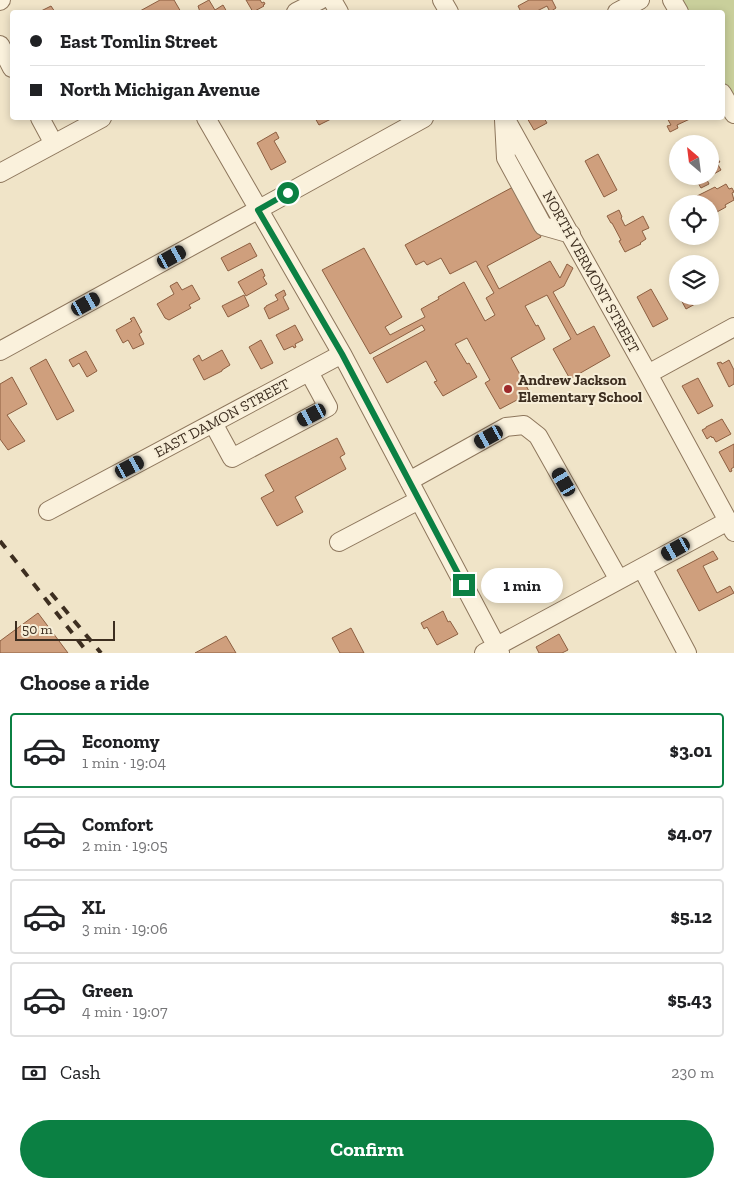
<!DOCTYPE html>
<meta charset="utf-8">
<style>
body{margin:0;font-family:"Zilla Slab",serif;background:#f6f6f6;color:#202124;height:100vh;display:flex;flex-direction:column;font-size:19px;white-space:nowrap}
*{box-sizing:border-box;margin:0}
p{font-size:16px;color:#757577}
.icon{flex:none;width:28px;height:28px;fill:none;stroke:currentColor;stroke-width:2;stroke-linecap:round;stroke-linejoin:round}
.map{position:relative;height:653px;overflow:hidden}
.sheet{display:flex;flex-direction:column;background:#fff;flex:1}
.sheet>*{flex:none}
.top-card{position:absolute;left:10px;top:10px;width:715px;height:110px;border-radius:5px;box-shadow:0 2px 8px #0003;display:grid;align-content:center;height:110px;padding:0 20px;background:#fff}
.needle{width:32px;rotate:332deg}
.controls{position:absolute;left:669px;top:135px;display:grid;gap:10px}
.controls a{display:grid;place-items:center;width:50px;height:50px;border-radius:50%;background:#fff;box-shadow:0 2px 8px #0003;font-size:25px}
.scale{position:absolute;left:15px;bottom:12px;width:100px;box-sizing:border-box;padding-left:5px;border:2px solid #3d2e20;border-top:0;font-size:14px;line-height:18px;white-space:nowrap;color:#3d2e20;-webkit-text-stroke:4px #f7eed8;paint-order:stroke}
.end{position:absolute;width:22px;height:22px;margin:-11px;border:6px solid #0b8043;background:#fff;box-shadow:0 0 0 2px #fff}
.from{border-radius:50%}
.bubble{position:absolute;height:35px;border-radius:18px;background:#fff;box-shadow:0 2px 8px #0003;font-size:16px;font-weight:800;line-height:35px;text-align:center}
.car{position:absolute;width:15px;height:30px;margin:-15px -8px;border-radius:6px;box-shadow:0 0 4px 1px #0007;background:linear-gradient(#222 24%,#8ab4d8 0 40%,#222 0 76%,#8ab4d8 0 86%,#222 0)}
.top-card b{display:flex;align-items:center;gap:18px;height:48px;font-size:19px}
.top-card b+b{border-top:1px solid #e0e0e0}
.top-card i{width:12px;height:12px;background:#202124}
ul{padding:0;list-style:none}
li{display:flex;align-items:center;gap:15px;height:75px;margin:0 10px 8px;padding:0 10px;border:2px solid #e0e0e0;border-radius:5px}
li div{flex:1}
li b{display:block;font-size:19px}
li em{font-style:normal;font-weight:800}
li.active{border-color:#0b8043}
li>.icon{width:45px;height:45px;stroke-width:1.5}
h2{padding:0 20px;font-size:22px;line-height:60px}
.pay{display:flex;align-items:center;gap:12px;height:55px;padding:0 20px;font-size:19px}
.pay p{margin-inline-start:auto}
.primary-button{display:flex;gap:10px;margin-top:auto;padding:10px 20px}
.primary-button a{flex:1;height:58px;border-radius:30px;background:#0b8043;color:#fff;font-size:20px;font-weight:800;line-height:58px;text-align:center}
.map>svg:first-child{display:block}
.green{fill:#c9cf9b}
.building{fill:#cf9f7d;stroke:#8d5f41}
.lines{fill:none;stroke-linecap:round;stroke-linejoin:round}
.minor-casing{stroke:#8d765c;stroke-width:20}
.minor{stroke:#faf1dc;stroke-width:18}
.rail{stroke:#3d2e20;stroke-width:4;stroke-dasharray:9 9;stroke-linecap:butt}
.route{stroke:#0b8043;stroke-width:6}
.poi-dot{fill:#9e2a2b;stroke:#f7eed8;stroke-width:2}
.labels{text-anchor:middle;stroke-width:4;stroke-linejoin:round;paint-order:stroke}
.street-label{font-size:15px;fill:#3d2e20;stroke:#f7eed8}
.poi-label{font-size:15px;font-weight:bold;fill:#3d2e20;stroke:#f7eed8;text-anchor:start}
</style>
<div class="map">
<svg width="734" height="653" viewBox="0 0 734 653">
<rect width="100%" height="100%" fill="#f0e4c8"/>
<path class="green" d="M 678,0 L 734,0 L 734,102 L 723,81 L 722,12 L 685,12 Z"/>
<path class="building" d="M 160,0 L 174,0 L 181,12 L 140,12 L 140,11 Z
M 209,0 L 215,10 L 223,5 L 227,12 L 200,12 L 198,6 Z
M 246,0 L 260,0 L 262,3 L 264,2 L 265,4 L 263,5 L 264,6 L 253,12 Z
M 529,0 L 552,0 L 556,8 L 550,12 L 547,6 L 537,11 L 538,12 L 521,12 L 518,6 Z
M 51,6 L 55,12 L 39,12 Z
M 315,118 L 333,118 L 319,125 Z
M 527,118 L 544,118 L 547,123 L 534,130 Z
M 667,118 L 692,118 L 677,125 L 678,128 L 670,132 L 667,126 L 671,125 Z
M 276,132 L 279,138 L 274,141 L 286,162 L 271,170 L 257,143 Z
M 711,151 L 715,159 L 717,158 L 720,162 L 717,163 L 721,170 L 710,176 Z
M 598,154 L 617,190 L 604,197 L 585,161 Z
M 694,176 L 710,176 L 706,178 L 709,184 L 701,188 Z
M 726,184 L 729,189 L 732,188 L 734,192 L 732,193 L 734,200 L 725,205 L 726,207 L 717,212 L 717,210 L 710,213 L 710,204 L 701,204 L 697,196 L 715,187 L 717,189 Z
M 513,187 L 541,237 L 487,266 L 499,289 L 550,261 L 560,278 L 567,264 L 573,268 L 564,286 L 553,292 L 577,335 L 594,326 L 610,356 L 570,379 L 553,349 L 571,339 L 547,295 L 525,306 L 536,326 L 538,325 L 545,339 L 511,358 L 530,393 L 500,409 L 485,383 L 490,380 L 467,338 L 455,344 L 467,364 L 469,363 L 477,377 L 443,396 L 434,382 L 437,381 L 426,361 L 387,383 L 373,358 L 425,330 L 422,325 L 370,354 L 322,270 L 364,248 L 402,317 L 385,327 L 390,335 L 425,317 L 421,309 L 439,299 L 438,297 L 464,282 L 485,321 L 495,315 L 486,298 L 494,293 L 476,261 L 450,274 L 441,258 L 427,265 L 424,261 L 416,265 L 405,245 Z
M 619,210 L 622,217 L 621,218 L 625,226 L 643,216 L 649,228 L 642,231 L 646,239 L 640,243 L 641,244 L 625,252 L 619,241 L 621,240 L 612,223 L 611,223 L 607,216 Z
M 250,243 L 257,256 L 228,271 L 221,258 Z
M 262,269 L 265,276 L 263,277 L 267,284 L 246,296 L 238,282 Z
M 177,282 L 182,290 L 192,285 L 200,299 L 189,305 L 191,308 L 169,320 L 165,318 L 157,304 L 174,294 L 170,286 Z
M 651,289 L 668,319 L 653,327 L 637,297 Z
M 284,290 L 286,295 L 283,297 L 289,309 L 269,319 L 264,308 L 266,307 L 266,306 L 278,300 L 275,295 Z
M 244,295 L 249,306 L 228,317 L 222,306 Z
M 679,296 L 705,296 L 706,298 L 686,309 Z
M 134,317 L 142,332 L 139,334 L 144,344 L 133,349 L 128,340 L 123,343 L 116,330 L 132,321 L 130,319 Z
M 295,325 L 303,340 L 295,344 L 296,347 L 294,348 L 293,346 L 284,350 L 276,335 Z
M 261,340 L 273,363 L 261,369 L 249,347 Z
M 222,350 L 230,365 L 222,370 L 222,371 L 204,380 L 193,359 L 199,355 L 202,361 Z
M 86,351 L 97,371 L 87,377 L 79,363 L 73,367 L 69,360 Z
M 46,359 L 74,411 L 57,420 L 30,368 Z
M 729,360 L 734,370 L 734,384 L 729,387 L 717,363 L 721,362 L 722,364 Z
M 12,377 L 27,404 L 7,415 L 25,441 L 8,450 L 0,439 L 0,384 Z
M 698,378 L 713,406 L 698,414 L 682,386 Z
M 722,419 L 731,434 L 716,442 L 713,437 L 712,438 L 711,436 L 707,439 L 702,430 L 706,428 L 706,427 Z
M 337,438 L 345,454 L 340,457 L 346,469 L 295,497 L 303,512 L 277,526 L 261,498 L 274,491 L 265,475 Z
M 734,444 L 734,467 L 731,469 L 732,471 L 730,472 L 719,452 Z
M 713,551 L 718,559 L 703,566 L 717,593 L 730,586 L 734,593 L 699,611 L 677,570 Z
M 443,611 L 448,622 L 450,621 L 458,634 L 437,645 L 427,627 L 424,629 L 421,623 Z
M 38,613 L 68,653 L 0,653 L 0,641 Z
M 351,628 L 364,653 L 340,653 L 332,638 Z
M 559,634 L 568,650 L 562,653 L 539,653 L 536,647 Z
M 226,636 L 236,653 L 195,653 Z"/>
<g class="lines">
<defs>
<path id="minor" d="M 332,0 L 339,12
M 442,0 L 449,12
M 672,0 L 679,12
M 0,1 L 1,0
M 296,12 L 320,0
M 617,12 L 640,0
M 0,45 L 12,68
M 722,93 L 734,114
M 40,118 L 54,144
M 206,118 L 342,354 L 500,653
M 505,118 L 648,374 L 734,532
M 504,120 L 506,158 L 543,226 L 571,234
M 0,173 L 102,118
M 0,351 L 272,202 L 424,118
M 648,374 L 734,327
M 213,423 L 232,458 L 328,407 L 309,372
M 409,481 L 506,427 L 524,425 L 538,436 L 619,580
M 48,511 L 342,354
M 339,542 L 419,500
M 642,568 L 687,653
M 484,653 L 728,521"/>
</defs>
<use href="#minor" class="minor-casing"/>
<use href="#minor" class="minor"/>
<path class="rail" d="M 0,541 L 88,653
M 51,593 L 101,653"/>
</g>
<g class="lines">
<path class="route" d="M 288,193 L 258,210 L 342,354 L 464,585"/>
</g>
<circle class="poi-dot" cx="508" cy="389" r="5"/>
<g class="labels">
<g class="street-label">
<text transform="translate(591 272) rotate(61)" y="5">NORTH VERMONT STREET</text>
<text transform="translate(222 418) rotate(-28)" y="5">EAST DAMON STREET</text>
</g>
<g class="poi-label">
<text x="518" y="385">Andrew Jackson<tspan x="518" dy="17">Elementary School</tspan></text>
</g>
</g>
</svg>
<div class="controls">
<a><svg class="needle" viewBox="-14 -14 28 28"><path d="M0-13l5 13h-10z" fill="#e53935"/><path d="M0 13l5-13h-10z" fill="#757577"/></svg></a>
<a><svg class="icon" aria-label="locate" viewBox="0 0 24 24"><circle cx="12" cy="12" r="6"/><path d="M12 2v4M12 18v4M2 12h4M18 12h4"/></svg></a>
<a><svg class="icon" aria-label="layers" viewBox="0 0 24 24"><path d="M12 4l9 5-9 5-9-5zM3 14l9 5 9-5"/></svg></a>
</div>
<div class="scale">50 m</div>
<i class="end from" style="left:288px;top:193px"></i>
<i class="end" style="left:464px;top:585px"></i>
<div class="bubble" style="left:481px;top:568px;width:82px">1 min</div>
<i class="car" style="left:172px;top:257px;rotate:61deg"></i>
<i class="car" style="left:86px;top:304px;rotate:61deg"></i>
<i class="car" style="left:312px;top:415px;rotate:242deg"></i>
<i class="car" style="left:489px;top:437px;rotate:241deg"></i>
<i class="car" style="left:130px;top:467px;rotate:62deg"></i>
<i class="car" style="left:564px;top:482px;rotate:330deg"></i>
<i class="car" style="left:676px;top:549px;rotate:241deg"></i>
<div class="top-card">
<b><i class="from"></i>East Tomlin Street</b>
<b><i></i>North Michigan Avenue</b>
</div>
</div>
<section class="sheet">
<h2>Choose a ride</h2>
<ul>
<li class="active"><svg class="icon" aria-label="car" viewBox="0 0 24 24"><path d="M5 17H2v-5l4-1 3-4h7l3 4 3 1v5h-3M9 17h6M6 11h13"/><circle cx="7" cy="17" r="2"/><circle cx="17" cy="17" r="2"/></svg><div><b>Economy</b><p>1 min · 19:04</p></div><em>$3.01</em></li>
<li><svg class="icon" aria-label="car" viewBox="0 0 24 24"><path d="M5 17H2v-5l4-1 3-4h7l3 4 3 1v5h-3M9 17h6M6 11h13"/><circle cx="7" cy="17" r="2"/><circle cx="17" cy="17" r="2"/></svg><div><b>Comfort</b><p>2 min · 19:05</p></div><em>$4.07</em></li>
<li><svg class="icon" aria-label="car" viewBox="0 0 24 24"><path d="M5 17H2v-5l4-1 3-4h7l3 4 3 1v5h-3M9 17h6M6 11h13"/><circle cx="7" cy="17" r="2"/><circle cx="17" cy="17" r="2"/></svg><div><b>XL</b><p>3 min · 19:06</p></div><em>$5.12</em></li>
<li><svg class="icon" aria-label="car" viewBox="0 0 24 24"><path d="M5 17H2v-5l4-1 3-4h7l3 4 3 1v5h-3M9 17h6M6 11h13"/><circle cx="7" cy="17" r="2"/><circle cx="17" cy="17" r="2"/></svg><div><b>Green</b><p>4 min · 19:07</p></div><em>$5.43</em></li>
</ul>
<div class="pay"><svg class="icon" aria-label="cash" viewBox="0 0 24 24"><path d="M3 7h18v10H3z"/><circle cx="12" cy="12" r="2"/></svg>Cash<p>230 m</p></div>
<div class="primary-button"><a>Confirm</a></div>
</section>
